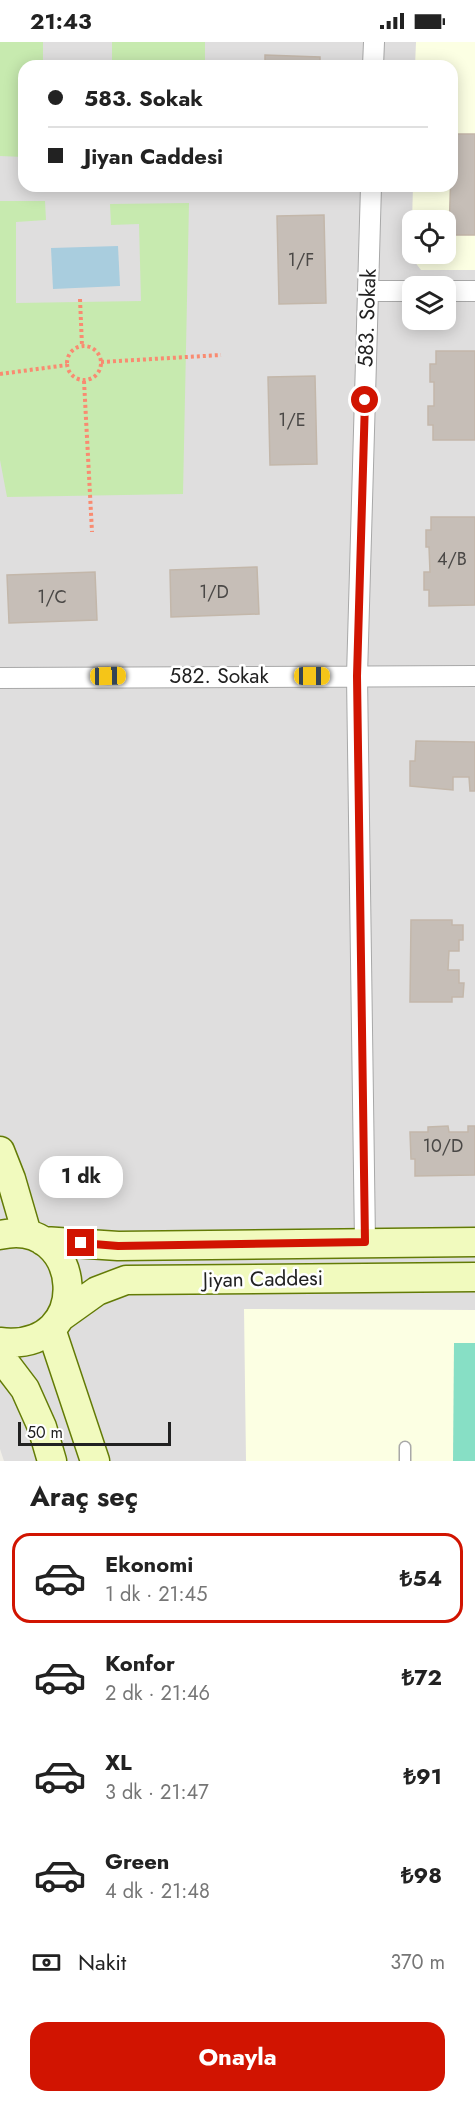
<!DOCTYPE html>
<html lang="tr">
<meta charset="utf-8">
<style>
body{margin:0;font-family:Jost,sans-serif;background:#f2f2f2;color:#222;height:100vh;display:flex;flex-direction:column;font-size:22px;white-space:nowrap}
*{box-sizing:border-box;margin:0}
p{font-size:20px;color:#767676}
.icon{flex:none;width:33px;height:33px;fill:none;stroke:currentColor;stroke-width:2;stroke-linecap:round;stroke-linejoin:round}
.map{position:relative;height:1419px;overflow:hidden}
.details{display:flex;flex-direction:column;background:#fff;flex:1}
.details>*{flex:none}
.hud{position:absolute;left:18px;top:18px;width:440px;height:132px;border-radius:18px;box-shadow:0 3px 15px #0003;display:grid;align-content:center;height:132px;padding:0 30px;background:#fff}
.buttons{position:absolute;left:402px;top:168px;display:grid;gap:12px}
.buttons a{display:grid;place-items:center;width:54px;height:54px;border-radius:12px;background:#fff;box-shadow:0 3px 15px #0003;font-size:30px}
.scale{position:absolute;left:18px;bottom:15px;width:153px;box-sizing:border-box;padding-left:6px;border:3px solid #212121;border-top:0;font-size:16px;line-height:21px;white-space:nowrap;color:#212121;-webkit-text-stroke:4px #fff;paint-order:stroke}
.end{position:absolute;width:27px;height:27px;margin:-14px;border:8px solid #d11401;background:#fff;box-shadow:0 0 0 3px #fff}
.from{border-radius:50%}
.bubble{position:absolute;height:42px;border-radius:18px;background:#fff;box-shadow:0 3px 15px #0003;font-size:20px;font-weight:700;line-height:42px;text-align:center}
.car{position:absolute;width:18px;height:36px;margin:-18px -9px;border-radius:8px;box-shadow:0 0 4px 2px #0007;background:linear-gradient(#f5c518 24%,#345 0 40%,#f5c518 0 76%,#345 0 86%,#f5c518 0)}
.hud b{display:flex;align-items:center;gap:21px;height:57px;font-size:22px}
.hud b+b{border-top:2px solid #e0e0e0}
.hud i{width:15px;height:15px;background:#222}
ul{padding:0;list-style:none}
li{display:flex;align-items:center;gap:18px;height:90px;margin:0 12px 9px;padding:0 18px;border:3px solid transparent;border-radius:18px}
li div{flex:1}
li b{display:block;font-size:22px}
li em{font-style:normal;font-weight:700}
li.current{border-color:#d11401}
li>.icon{width:54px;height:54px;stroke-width:1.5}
h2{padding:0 30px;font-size:27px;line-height:72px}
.pay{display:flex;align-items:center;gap:15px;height:66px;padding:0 30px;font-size:22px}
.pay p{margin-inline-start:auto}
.button{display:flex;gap:12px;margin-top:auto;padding:12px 30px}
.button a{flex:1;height:69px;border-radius:18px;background:#d11401;color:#fff;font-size:24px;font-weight:700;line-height:69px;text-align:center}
.status{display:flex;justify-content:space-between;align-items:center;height:42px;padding:0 30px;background:#fff;direction:ltr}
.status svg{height:16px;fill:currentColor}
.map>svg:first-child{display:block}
.residential{fill:#dfdede;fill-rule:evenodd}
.education{fill:#fcffe3;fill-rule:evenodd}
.grass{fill:#c7eaaf}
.pitch{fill:#87dfc5}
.water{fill:#a9cdde}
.building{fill:#c6beb7;stroke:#c3b7aa;stroke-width:1.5}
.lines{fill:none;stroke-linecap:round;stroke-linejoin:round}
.lane-casing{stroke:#a8a8a8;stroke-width:13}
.street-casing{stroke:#a8a8a8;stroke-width:22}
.secondary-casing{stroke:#637b06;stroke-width:31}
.path{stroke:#f98b71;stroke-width:4;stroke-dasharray:3 3;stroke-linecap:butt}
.lane{stroke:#fff;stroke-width:10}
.street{stroke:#fff;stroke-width:20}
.secondary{stroke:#f1fabe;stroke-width:28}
.route{stroke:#d11401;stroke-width:8}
.labels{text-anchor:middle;stroke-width:5;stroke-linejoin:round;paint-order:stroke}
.number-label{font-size:18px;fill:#4a4846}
.street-label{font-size:21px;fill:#212121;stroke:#fff}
</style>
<div class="status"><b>21:43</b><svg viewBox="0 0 49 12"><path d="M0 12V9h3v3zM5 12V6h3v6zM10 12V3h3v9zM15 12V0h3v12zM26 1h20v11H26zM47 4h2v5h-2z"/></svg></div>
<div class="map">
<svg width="475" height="1419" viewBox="0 0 475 1419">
<rect width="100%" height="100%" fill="#f1efe8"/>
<path class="residential" d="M 0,0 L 475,0 L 475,1419 L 4,1419 L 0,1407 ZM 24,24 L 452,24 L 452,144 L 24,144 ZM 412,178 L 446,178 L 446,212 L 412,212 ZM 412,244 L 446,244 L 446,278 L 412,278 Z"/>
<path class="education" d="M 416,0 L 475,0 L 475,228 L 421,228 L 411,215 L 413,144 L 452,144 L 452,24 L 415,24 ZM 412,178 L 446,178 L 446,212 L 412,212 Z
M 244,1267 L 475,1268 L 475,1419 L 246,1419 Z"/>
<path class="grass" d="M 0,0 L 43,0 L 43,24 L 24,24 L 24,115 L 0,114 Z
M 112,0 L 205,0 L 205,24 L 112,24 Z
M 0,159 L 45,159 L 46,178 L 16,180 L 16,261 L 141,259 L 139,182 L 111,183 L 110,162 L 189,161 L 183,452 L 7,455 L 0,418 Z"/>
<path class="pitch" d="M 454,1301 L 475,1301 L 475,1419 L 453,1419 Z"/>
<path class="water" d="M 118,204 L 120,244 L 53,247 L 51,206 Z"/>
<path class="building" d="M 265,13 L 320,15 L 320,24 L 265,24 Z
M 452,92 L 475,92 L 475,193 L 449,193 Z
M 324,173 L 326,261 L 279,262 L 277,174 Z
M 436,309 L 475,309 L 475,398 L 433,398 L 433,383 L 428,383 L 428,364 L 434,364 L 434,340 L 430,340 L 430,322 L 436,322 Z
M 315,334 L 317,422 L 270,423 L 268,335 Z
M 431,475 L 475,475 L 475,563 L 429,564 L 429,548 L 424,548 L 424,530 L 430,530 L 429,505 L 426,505 L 426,488 L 431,488 Z
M 257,525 L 259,572 L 171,575 L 170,528 Z
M 95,530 L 97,578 L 9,581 L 7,533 Z
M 416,699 L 475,700 L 475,749 L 470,749 L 469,735 L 453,735 L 453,748 L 410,744 L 410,719 L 415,719 Z
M 411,878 L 452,878 L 452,883 L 463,883 L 463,898 L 459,898 L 459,909 L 449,909 L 448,928 L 459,928 L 459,941 L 464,941 L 463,955 L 452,955 L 452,960 L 410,960 Z
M 448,1084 L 449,1090 L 468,1090 L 468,1084 L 475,1084 L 475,1133 L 415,1134 L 415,1117 L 411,1117 L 410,1090 L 428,1090 L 428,1085 Z"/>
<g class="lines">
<defs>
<path id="lane" d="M 405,1419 L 405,1405"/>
<path id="street" d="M 373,24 L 374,0
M 368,249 L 412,249
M 446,249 L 475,249
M 0,636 L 475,634
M 365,1200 L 357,634 L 371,144"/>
<path id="secondary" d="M 0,1109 L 11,1137 L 27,1192
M 0,1193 C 83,1173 97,1311 0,1300
M 43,1199 L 118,1204 L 475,1200
M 62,1274 L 97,1249 L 126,1238 L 475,1235
M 51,1287 L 95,1419
M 0,1314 L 25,1347 L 42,1385 L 52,1419"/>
</defs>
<use href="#lane" class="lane-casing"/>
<use href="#street" class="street-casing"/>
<use href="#secondary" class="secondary-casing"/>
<path class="path" d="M 80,257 L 82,304
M67 321a17 17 0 1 1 34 0a17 17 0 1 1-34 0Z
M 101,320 L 221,313
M 0,332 L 67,323
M 84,339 L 92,490"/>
<use href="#lane" class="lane"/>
<use href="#street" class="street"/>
<use href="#secondary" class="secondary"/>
</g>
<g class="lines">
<path class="route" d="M 81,1201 L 118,1204 L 365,1200 L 357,634 L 365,358"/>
</g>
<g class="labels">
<g class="number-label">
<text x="301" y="224">1/F</text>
<text x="292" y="384">1/E</text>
<text x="452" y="523">4/B</text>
<text x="214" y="556">1/D</text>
<text x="52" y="561">1/C</text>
<text x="443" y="1110">10/D</text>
</g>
<g class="street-label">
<text transform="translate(367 276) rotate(-88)" y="7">583. Sokak</text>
<text x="219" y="641">582. Sokak</text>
<text transform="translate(263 1237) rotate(-1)" y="7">Jiyan Caddesi</text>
</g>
</g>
</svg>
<div class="buttons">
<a><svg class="icon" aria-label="locate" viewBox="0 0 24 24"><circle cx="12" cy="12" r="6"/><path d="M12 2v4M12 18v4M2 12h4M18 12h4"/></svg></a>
<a><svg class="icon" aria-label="layers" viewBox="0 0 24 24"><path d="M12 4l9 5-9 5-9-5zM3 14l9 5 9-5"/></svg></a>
</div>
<div class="scale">50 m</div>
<i class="end from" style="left:365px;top:358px"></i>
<i class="end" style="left:81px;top:1201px"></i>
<div class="bubble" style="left:39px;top:1114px;width:84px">1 dk</div>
<i class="car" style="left:108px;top:634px;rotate:89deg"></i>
<i class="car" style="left:312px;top:634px;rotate:90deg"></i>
<div class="hud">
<b><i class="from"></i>583. Sokak</b>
<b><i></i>Jiyan Caddesi</b>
</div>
</div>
<section class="details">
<h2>Araç seç</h2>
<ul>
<li class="current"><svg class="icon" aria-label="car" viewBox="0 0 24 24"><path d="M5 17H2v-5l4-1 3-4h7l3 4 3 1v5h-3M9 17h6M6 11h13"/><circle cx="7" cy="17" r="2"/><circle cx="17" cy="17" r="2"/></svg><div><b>Ekonomi</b><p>1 dk · 21:45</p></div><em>₺54</em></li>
<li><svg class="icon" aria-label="car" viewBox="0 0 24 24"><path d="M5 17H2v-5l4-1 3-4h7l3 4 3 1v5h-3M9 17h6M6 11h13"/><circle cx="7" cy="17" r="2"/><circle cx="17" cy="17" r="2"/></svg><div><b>Konfor</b><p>2 dk · 21:46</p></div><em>₺72</em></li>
<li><svg class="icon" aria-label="car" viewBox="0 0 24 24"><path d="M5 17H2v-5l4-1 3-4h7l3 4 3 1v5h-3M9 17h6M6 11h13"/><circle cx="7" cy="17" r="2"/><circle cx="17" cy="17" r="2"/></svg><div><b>XL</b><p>3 dk · 21:47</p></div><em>₺91</em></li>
<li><svg class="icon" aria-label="car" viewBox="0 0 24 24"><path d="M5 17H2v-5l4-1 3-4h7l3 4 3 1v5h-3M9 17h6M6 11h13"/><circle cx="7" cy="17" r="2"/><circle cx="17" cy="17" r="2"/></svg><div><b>Green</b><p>4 dk · 21:48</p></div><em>₺98</em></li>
</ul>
<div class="pay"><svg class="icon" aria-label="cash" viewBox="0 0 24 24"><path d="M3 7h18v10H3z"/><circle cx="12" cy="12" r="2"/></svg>Nakit<p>370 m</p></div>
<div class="button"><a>Onayla</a></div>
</section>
